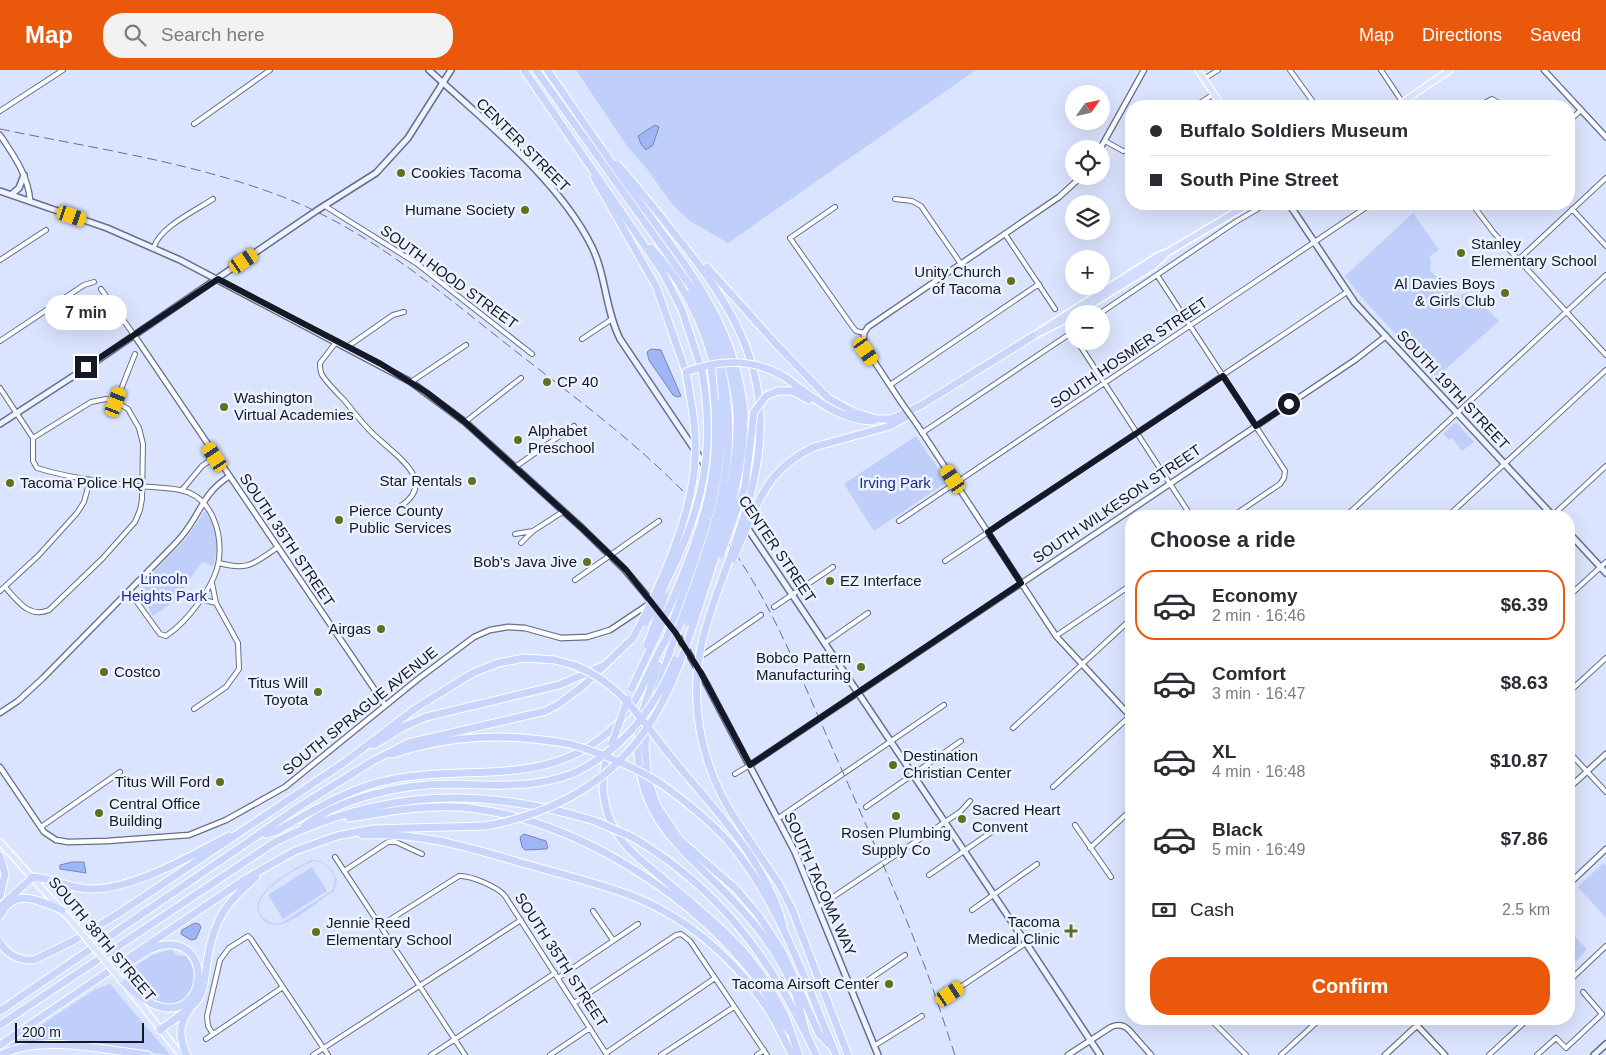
<!DOCTYPE html>
<meta charset="utf-8">
<style>
body{margin:0;font-family:Arial,sans-serif;background:#f2f2f3;color:#2b2b33;height:100vh;display:flex;flex-direction:column;font-size:19px;white-space:nowrap}
*{box-sizing:border-box;margin:0}
p{font-size:16px;color:#7c7c81}
.icon{flex:none;width:28px;height:28px;fill:none;stroke:currentColor;stroke-width:2;stroke-linecap:round;stroke-linejoin:round}
.map{position:relative;flex:1;overflow:hidden}
.side{position:absolute;left:1125px;top:440px;width:450px;height:515px;display:flex;flex-direction:column;background:#fff;border-radius:20px;box-shadow:0 5px 20px #0002}
.side>*{flex:none}
.hud{position:absolute;left:1125px;top:30px;width:450px;height:110px;border-radius:20px;box-shadow:0 5px 20px #0002;display:grid;align-content:center;height:110px;padding:0 25px;background:#fff}
.needle{width:32px;rotate:56deg}
.buttons{position:absolute;left:1065px;top:15px;display:grid;gap:10px}
.buttons a{display:grid;place-items:center;width:45px;height:45px;border-radius:50%;background:#fff;box-shadow:0 5px 20px #0002;font-size:25px}
.scale{position:absolute;left:15px;bottom:12px;width:129px;box-sizing:border-box;padding-left:5px;border:2px solid #151925;border-top:0;font-size:14px;line-height:18px;white-space:nowrap;color:#151925;-webkit-text-stroke:4px #edf2ff;paint-order:stroke}
.end{position:absolute;width:22px;height:22px;margin:-11px;border:6px solid #151925;background:#fff;box-shadow:0 0 0 2px #fff}
.from{border-radius:50%}
.bubble{position:absolute;height:35px;border-radius:18px;background:#fff;box-shadow:0 5px 20px #0002;font-size:16px;font-weight:800;line-height:35px;text-align:center}
.car{position:absolute;width:15px;height:30px;margin:-15px -8px;border-radius:6px;box-shadow:0 0 4px 1px #0007;background:linear-gradient(#f5c518 24%,#345 0 40%,#f5c518 0 76%,#345 0 86%,#f5c518 0)}
.hud b{display:flex;align-items:center;gap:18px;height:48px;font-size:19px}
.hud b+b{border-top:1px solid #e1e1e2}
.hud i{width:12px;height:12px;background:#2b2b33}
ul{padding:0;list-style:none}
li{display:flex;align-items:center;gap:15px;height:70px;margin:0 10px 8px;padding:0 15px;border:2px solid transparent;border-radius:20px}
li div{flex:1}
li b{display:block;font-size:19px}
li em{font-style:normal;font-weight:800}
li.current{border-color:#ea580c}
li>.icon{width:45px;height:45px;stroke-width:1.5}
h2{padding:0 25px;font-size:22px;line-height:60px}
.pay{display:flex;align-items:center;gap:12px;height:55px;padding:0 25px;font-size:19px}
.pay p{margin-inline-start:auto}
.action{display:flex;gap:10px;margin-top:auto;padding:10px 25px}
.action a{flex:1;height:58px;border-radius:20px;background:#ea580c;color:#fff;font-size:20px;font-weight:800;line-height:58px;text-align:center}
header{display:flex;align-items:center;gap:30px;box-sizing:border-box;height:70px;padding:0 25px;background:#ea580c;color:#fff}
header strong{font-size:24px}
nav{display:flex;gap:28px;margin-inline-start:auto;font-size:18px}
.search{width:350px;height:45px;background:#f2f2f3;display:flex;align-items:center;gap:12px;box-sizing:border-box;padding:0 18px;border-radius:20px;color:#7c7c81;font-size:19px}
.map>svg:first-child{display:block}
.green{fill:#bfcffa;fill-rule:evenodd}
.water{fill:#9eb5f6;stroke:#7586b7}
.lines{fill:none;stroke-linecap:round;stroke-linejoin:round}
.minor-casing{stroke:#656f8c;stroke-width:6}
.tertiary-casing{stroke:#656f8c;stroke-width:7}
.secondary-casing{stroke:#656f8c;stroke-width:8}
.primary-casing{stroke:#fff;stroke-width:8}
.trunk-casing{stroke:#fff;stroke-width:9}
.motorway-casing{stroke:#fff;stroke-width:9}
.minor{stroke:#fff;stroke-width:4}
.tertiary{stroke:#fff;stroke-width:4.5}
.secondary{stroke:#eef3ff;stroke-width:5}
.primary{stroke:#dee6fe;stroke-width:5.5}
.trunk{stroke:#d3defe;stroke-width:6}
.motorway{stroke:#c8d6fe;stroke-width:7}
.rail{stroke:#6b7184;stroke-width:1;stroke-dasharray:10 5;stroke-linecap:butt}
.tertiary-bridge-casing{stroke:#656f8c;stroke-width:7;stroke-linecap:butt}
.primary-bridge-casing{stroke:#fff;stroke-width:8;stroke-linecap:butt}
.motorway-bridge-casing{stroke:#fff;stroke-width:9;stroke-linecap:butt}
.tertiary-bridge{stroke:#fff;stroke-width:4.5}
.primary-bridge{stroke:#dee6fe;stroke-width:5.5}
.motorway-bridge{stroke:#c8d6fe;stroke-width:7}
.route{stroke:#151925;stroke-width:6}
.poi-dot{fill:#61701c;stroke:#edf2ff;stroke-width:2}
.labels{text-anchor:middle;stroke-width:5;stroke-linejoin:round;paint-order:stroke}
.street-label{font-size:15px;fill:#151925;stroke:#edf2ff}
.poi-label{font-size:15px;fill:#151925;stroke:#edf2ff;text-anchor:start}
.park-label{font-size:15px;fill:#1c2a85;stroke:#edf2ff}
</style>
<header>
<strong>Map</strong>
<div class="search"><svg class="icon" aria-label="search" viewBox="0 0 24 24"><circle cx="10" cy="10" r="6"/><path d="M15 15l6 6"/></svg>Search here</div>
<nav><a>Map</a><a>Directions</a><a>Saved</a></nav>
</header>
<div class="map">
<svg width="1606" height="985" viewBox="0 0 1606 985">
<rect width="100%" height="100%" fill="#dbe4fe"/>
<path class="green" d="M 576,0 L 976,0 L 728,173 L 690,151 L 672,134 L 647,99 L 627,76 Z
M 1413,143 L 1439,180 L 1429,187 L 1431,190 L 1430,200 L 1453,224 L 1460,226 L 1467,222 L 1469,225 L 1473,225 L 1499,251 L 1436,308 L 1362,228 L 1345,206 Z
M 1456,352 L 1474,372 L 1462,381 L 1452,368 L 1449,370 L 1443,364 Z
M 916,366 L 947,412 L 874,461 L 844,414 Z
M 205,441 L 207,441 C 219,459 220,476 213,496 L 202,492 L 175,531 L 153,546 L 138,518 L 185,470 Z
M 311,790 C 325,790 332,797 337,810 L 334,821 C 322,829 294,851 282,854 C 274,856 266,854 261,847 C 244,824 295,799 311,790 ZM 314,791 C 326,792 330,798 335,808 L 333,820 L 282,853 C 275,854 269,853 264,848 C 241,828 299,796 314,791 Z
M 1603,793 L 1606,796 L 1606,848 L 1578,817 Z
M 312,797 L 327,821 L 283,849 L 268,825 Z
M 1569,849 L 1575,856 L 1570,862 L 1587,879 L 1569,900 Z
M 172,879 L 175,885 L 186,886 C 207,911 183,946 154,930 C 143,924 137,911 129,900 L 152,885 Z
M 110,914 L 170,985 L 50,970 L 16,975 L 7,979 L 9,976 L 94,920 Z"/>
<path class="water" d="M 655,55 L 659,57 L 653,75 L 646,80 L 641,74 L 638,66 Z
M 651,279 L 661,280 L 681,326 L 677,327 L 673,325 L 649,290 L 647,282 Z
M 524,764 L 546,771 L 548,778 L 546,779 L 525,780 L 522,777 L 520,767 Z
M 84,792 L 86,803 L 60,799 L 60,795 L 72,792 Z
M 195,853 L 199,854 L 201,857 L 196,869 L 191,870 L 181,864 L 182,860 Z"/>
<g class="lines">
<defs>
<path id="minor" d="M 1290,0 L 1316,36
M 1381,0 L 1405,36
M 1204,9 L 1218,0
M 1195,36 L 1214,24
M 1479,36 L 1492,29 L 1504,36
M 0,41 L 63,0
M 1569,51 L 1581,40
M 194,54 L 270,0
M 1105,71 L 1123,81 L 1131,80
M 895,129 L 912,131 L 921,136 L 961,194
M 1472,134 L 1494,163 L 1606,285
M 325,136 L 416,193 L 532,284
M 835,137 L 790,168 L 852,256 L 856,261 L 864,263
M 1572,139 L 1606,176
M 1005,164 L 1055,239
M 154,177 C 160,157 195,141 213,129
M 0,190 L 46,160
M 1518,190 L 1606,108
M 1157,205 L 1285,401 L 1284,408 L 1280,414 L 1233,446
M 101,219 L 134,265
M 1099,244 L 1237,151 L 1266,134
M 582,269 L 612,249
M 0,271 L 84,215 L 94,212
M 337,271 L 320,293 C 320,298 320,301 322,305 C 328,314 337,323 345,331 C 356,345 367,360 381,371 C 400,389 436,412 401,436
M 1077,271 L 1191,446
M 347,277 L 393,245 L 404,242
M 411,312 L 466,275
M 890,315 L 1039,214
M 0,318 L 33,368 L 33,391 L 37,398 C 66,407 97,411 127,415 C 144,417 163,417 180,420 C 212,426 222,462 219,489 C 216,515 187,552 166,566 L 160,564 L 129,521
M 116,332 L 135,284
M 465,352 L 521,308
M 922,363 L 1074,261
M 515,397 L 574,356
M 182,420 L 202,396 L 215,387
M 1346,446 L 1606,205
M 1448,446 L 1606,300
M 1552,446 L 1606,396
M 899,451 L 1371,134
M 515,464 L 533,461
M 521,473 L 533,461 L 564,441
M 945,491 L 1347,222
M 219,493 C 249,501 253,494 278,477
M 575,510 L 659,451
M 5,517 C 17,530 29,549 49,540 L 102,489 L 135,452 L 140,440 L 142,429 L 143,374 L 139,358 L 128,339 L 118,333 L 106,329 L 91,332 L 33,368
M 0,521 L 38,486 L 77,443 L 84,432 L 90,410
M 1569,526 L 1606,492
M 200,529 L 216,533
M 774,537 L 833,497
M 1056,566 L 1131,515
M 825,573 L 868,543
M 700,587 L 761,545
M 1569,622 L 1606,588
M 194,639 L 226,617 L 239,599 L 238,573 L 216,533 L 212,513
M 1013,658 L 1131,549
M 1569,682 L 1606,722
M 735,704 L 750,695
M 1053,717 L 1131,645
M 866,737 L 961,671
M 777,749 L 944,635
M 1075,755 L 1111,807
M 41,757 L 120,702
M 1090,778 L 1131,740
M 335,787 L 465,985
M 344,801 L 388,772 L 396,772 L 422,784
M 929,805 L 993,761
M 818,837 L 960,742 L 970,731
M 972,840 L 1037,794
M 593,841 L 613,870
M 380,856 L 459,806 C 470,805 498,817 505,826 L 607,985
M 558,908 L 638,854
M 1569,911 L 1606,876
M 852,921 L 905,885
M 950,924 L 1026,873
M 574,933 L 676,865 L 681,864 L 690,871 L 767,985
M 1210,949 L 1246,985
M 213,964 L 208,956 L 207,946 L 220,890 L 229,878 L 248,866 L 251,869 L 328,985
M 206,969 L 283,917
M 874,976 L 922,946
M 606,983 L 715,908
M 313,985 L 521,850
M 431,985 L 555,903
M 550,985 L 590,958
M 661,985 L 734,937
M 757,985 L 764,980
M 1281,985 L 1320,949
M 1489,985 L 1528,949
M 1537,985 L 1556,968 L 1566,978 L 1602,944 L 1583,922"/>
<path id="tertiary" d="M 1544,0 L 1606,67
M 0,65 C 14,86 28,105 30,130
M 1100,79 L 1144,0
M 134,265 L 385,635
M 901,332 L 864,276 L 864,263 L 868,257 L 1059,127 L 1082,106
M 918,356 L 1056,566 L 1131,647
M 0,643 L 18,631 L 43,608 L 167,482 C 173,476 180,469 185,462 C 202,440 203,424 228,407
M 750,695 L 1355,290 L 1386,266
M 0,697 L 44,762 L 56,770 L 68,772 L 107,771 L 189,765 L 226,750 L 285,717 L 418,609 L 474,567 L 490,560 L 508,557 L 525,558 L 561,568 L 587,567 L 610,560 L 649,534
M 1569,718 L 1606,684
M 1569,814 L 1606,779
M 1411,949 L 1445,985
M 1068,985 L 1111,957 C 1118,954 1124,955 1129,960 L 1151,985
M 1385,985 L 1424,949"/>
<path id="secondary" d="M 429,0 C 483,50 558,109 591,175 C 606,204 605,239 620,269 L 713,407
M 0,121 L 107,158 L 180,190 L 411,312 L 465,352 L 582,458 L 625,500 L 652,532
M 12,124 L 19,118 L 24,105
M 1289,134 L 1355,233 L 1553,446
M 0,354 L 98,290 L 316,141 L 376,103 L 408,68 L 451,0
M 736,441 L 1026,873 L 1100,985
M 1569,463 L 1606,503
M 664,546 L 685,577 L 707,615 L 795,782 L 878,985
M 1594,985 L 1606,974"/>
<path id="primary" d="M 1198,0 L 1222,36
M 1397,36 L 1450,0
M 0,772 L 75,855
M 127,917 L 181,985"/>
<path id="trunk" d="M 1075,244 L 1152,197 L 1166,184
M 1074,245 L 1033,266 L 1158,186 L 1168,182 L 1249,134"/>
<path id="motorway" d="M 524,0 L 662,201 L 682,240 L 702,301
M 536,0 L 706,238 C 724,271 733,305 737,342
M 547,0 C 576,41 604,83 634,124 C 685,196 734,249 744,341
M 617,94 C 637,116 655,139 673,162 C 719,218 762,279 760,356
M 594,107 L 656,216 L 686,302
M 651,178 C 691,219 714,277 721,333
M 707,197 L 777,275 L 828,328 L 854,342 L 876,349 L 892,349
M 691,223 C 711,256 723,293 727,331
M 786,308 C 812,327 840,351 873,351
M 778,321 L 792,321 L 809,330
M 889,350 L 920,336 L 1033,266
M 814,377 L 890,356 L 908,346
M 658,595 C 651,618 640,643 638,668 C 634,759 698,787 749,848 C 768,870 786,898 796,925 C 800,937 802,950 806,962
M 657,622 L 669,584
M 653,635 L 648,652 L 645,677 L 648,710 L 657,736 L 680,770 L 736,819 L 759,846 L 783,883 L 819,964 L 833,978
M 374,675 L 403,657 L 426,647 L 559,615 L 603,596
M 664,678 C 707,733 765,786 783,855
M 608,683 C 599,711 602,741 619,766 C 629,782 646,794 660,806 C 690,832 723,857 749,888 C 763,905 775,926 785,946 C 790,958 794,972 799,985
M 393,684 C 454,664 507,663 570,674
M 660,713 C 688,733 716,755 737,782 C 782,840 808,918 836,985
M 349,748 C 386,742 421,735 459,737 C 567,746 682,817 750,900 C 766,919 775,941 789,961
M 304,756 C 343,727 402,714 450,714 C 493,715 531,719 572,704
M 742,759 L 779,814 L 792,839 L 848,985
M 266,764 L 277,761 C 315,739 351,717 394,709 C 473,694 549,719 614,657 C 643,629 646,601 666,570
M 362,765 C 421,762 467,777 522,793 C 556,803 591,811 624,823 C 680,843 730,883 763,932 C 775,948 783,967 792,985
M 632,767 C 721,819 774,892 816,985
M 0,786 L 5,804 L 0,826
M 0,837 L 33,807 C 52,808 69,818 89,819 C 132,820 191,786 229,766
M 0,846 C 15,816 39,831 62,840
M 0,872 C 7,885 20,891 34,890 L 73,871 L 118,844 L 345,692 L 416,638 L 473,603 L 498,593 L 525,588 L 555,590 L 576,596
M 118,900 C 132,892 148,877 165,875 C 215,869 206,955 155,935 C 143,930 132,918 121,910
M 0,941 L 302,735 L 373,691 L 408,673 L 546,641 L 559,634 L 584,615 L 633,568
M 0,955 L 275,772 C 383,719 481,716 595,751
M 160,960 C 171,951 192,939 199,928 C 206,916 205,900 208,887 C 214,848 228,831 256,807
M 0,975 L 247,808 L 295,781 L 337,766 L 372,759 L 485,756
M 1,985 C 39,964 106,980 148,985
M 187,985 C 179,968 178,955 190,939"/>
</defs>
<use href="#minor" class="minor-casing"/>
<use href="#tertiary" class="tertiary-casing"/>
<use href="#secondary" class="secondary-casing"/>
<use href="#primary" class="primary-casing"/>
<use href="#trunk" class="trunk-casing"/>
<use href="#motorway" class="motorway-casing"/>
<use href="#minor" class="minor"/>
<use href="#tertiary" class="tertiary"/>
<use href="#secondary" class="secondary"/>
<use href="#primary" class="primary"/>
<use href="#trunk" class="trunk"/>
<use href="#motorway" class="motorway"/>
<path class="rail" d="M 0,59 C 97,79 198,93 291,130 C 374,165 434,217 504,272 C 576,329 653,383 713,454 C 761,512 789,580 819,648 C 855,730 893,814 925,897 C 936,926 945,956 955,985"/>
<defs>
<path id="tertiary-bridge" d="M 901,332 L 918,356"/>
<path id="primary-bridge" d="M 75,855 L 121,910"/>
<path id="motorway-bridge" d="M 721,484 L 745,416 L 754,342 L 766,326 L 778,321
M 733,489 C 756,441 761,402 814,377
M 646,552 C 655,539 661,523 668,508 C 703,438 716,379 702,301
M 688,552 C 711,483 740,416 737,342
M 633,568 C 659,520 693,444 695,389 C 697,360 691,331 686,302 C 721,289 754,288 786,308
M 666,570 C 694,491 728,418 721,333
M 647,575 L 665,526
M 669,584 C 697,505 738,417 727,331
M 576,596 C 617,612 639,645 664,678
M 632,618 C 662,553 703,473 713,401 C 718,366 715,330 711,295
M 612,673 L 628,629
M 570,674 C 604,684 631,695 660,713
M 572,704 C 622,681 654,641 675,590
M 595,751 L 632,767
M 485,756 C 563,742 626,703 663,631 C 683,592 695,547 709,506 C 727,450 745,402 744,341
M 742,759 C 702,703 687,635 703,568 C 711,536 724,505 735,474 C 748,435 760,398 760,356"/>
</defs>
<use href="#tertiary-bridge" class="tertiary-bridge-casing"/>
<use href="#primary-bridge" class="primary-bridge-casing"/>
<use href="#motorway-bridge" class="motorway-bridge-casing"/>
<use href="#tertiary-bridge" class="tertiary-bridge"/>
<use href="#primary-bridge" class="primary-bridge"/>
<use href="#motorway-bridge" class="motorway-bridge"/>
</g>
<g class="lines">
<path class="route" d="M 86,297 L 218,209 L 381,294 L 426,322 L 465,352 L 582,458 L 626,500 L 675,562 L 701,603 L 750,695 L 1021,513 L 988,462 L 1004,451 L 1223,306 L 1256,356 L 1289,334"/>
</g>
<g class="poi-dot">
<circle cx="401" cy="103" r="5"/>
<circle cx="525" cy="140" r="5"/>
<circle cx="1461" cy="183" r="5"/>
<circle cx="1011" cy="211" r="5"/>
<circle cx="1505" cy="223" r="5"/>
<circle cx="547" cy="312" r="5"/>
<circle cx="224" cy="337" r="5"/>
<circle cx="518" cy="370" r="5"/>
<circle cx="472" cy="411" r="5"/>
<circle cx="10" cy="413" r="5"/>
<circle cx="339" cy="450" r="5"/>
<circle cx="587" cy="492" r="5"/>
<circle cx="830" cy="511" r="5"/>
<circle cx="381" cy="559" r="5"/>
<circle cx="861" cy="597" r="5"/>
<circle cx="104" cy="602" r="5"/>
<circle cx="318" cy="622" r="5"/>
<circle cx="893" cy="695" r="5"/>
<circle cx="220" cy="712" r="5"/>
<circle cx="99" cy="743" r="5"/>
<circle cx="896" cy="746" r="5"/>
<circle cx="962" cy="749" r="5"/>
<path d="M1068.5 853.5h5v5h5v5h-5v5h-5v-5h-5v-5h5z"/>
<circle cx="316" cy="862" r="5"/>
<circle cx="889" cy="914" r="5"/>
</g>
<g class="labels">
<g class="street-label">
<text transform="translate(523 75) rotate(45)" y="5">CENTER STREET</text>
<text transform="translate(449 207) rotate(36)" y="5">SOUTH HOOD STREET</text>
<text transform="translate(1129 283) rotate(-34)" y="5">SOUTH HOSMER STREET</text>
<text transform="translate(1453 320) rotate(47)" y="5">SOUTH 19TH STREET</text>
<text transform="translate(1117 434) rotate(-34)" y="5">SOUTH WILKESON STREET</text>
<text transform="translate(287 470) rotate(56)" y="5">SOUTH 35TH STREET</text>
<text transform="translate(777 479) rotate(56)" y="5">CENTER STREET</text>
<text transform="translate(360 641) rotate(-39)" y="5">SOUTH SPRAGUE AVENUE</text>
<text transform="translate(820 814) rotate(66)" y="5">SOUTH TACOMA WAY</text>
<text transform="translate(102 869) rotate(50)" y="5">SOUTH 38TH STREET</text>
<text transform="translate(561 890) rotate(57)" y="5">SOUTH 35TH STREET</text>
</g>
<g class="poi-label">
<text x="411" y="108">Cookies Tacoma</text>
<text x="515" y="145" text-anchor="end">Humane Society</text>
<text x="1471" y="179">Stanley<tspan x="1471" dy="17">Elementary School</tspan></text>
<text x="1001" y="207" text-anchor="end">Unity Church<tspan x="1001" dy="17">of Tacoma</tspan></text>
<text x="1495" y="219" text-anchor="end">Al Davies Boys<tspan x="1495" dy="17">&amp; Girls Club</tspan></text>
<text x="557" y="317">CP 40</text>
<text x="234" y="333">Washington<tspan x="234" dy="17">Virtual Academies</tspan></text>
<text x="528" y="366">Alphabet<tspan x="528" dy="17">Preschool</tspan></text>
<text x="462" y="416" text-anchor="end">Star Rentals</text>
<text x="20" y="418">Tacoma Police HQ</text>
<text x="349" y="446">Pierce County<tspan x="349" dy="17">Public Services</tspan></text>
<text x="577" y="497" text-anchor="end">Bob's Java Jive</text>
<text x="840" y="516">EZ Interface</text>
<text x="371" y="564" text-anchor="end">Airgas</text>
<text x="851" y="593" text-anchor="end">Bobco Pattern<tspan x="851" dy="17">Manufacturing</tspan></text>
<text x="114" y="607">Costco</text>
<text x="308" y="618" text-anchor="end">Titus Will<tspan x="308" dy="17">Toyota</tspan></text>
<text x="903" y="691">Destination<tspan x="903" dy="17">Christian Center</tspan></text>
<text x="210" y="717" text-anchor="end">Titus Will Ford</text>
<text x="109" y="739">Central Office<tspan x="109" dy="17">Building</tspan></text>
<text x="972" y="745">Sacred Heart<tspan x="972" dy="17">Convent</tspan></text>
<text x="896" y="768" text-anchor="middle">Rosen Plumbing<tspan x="896" dy="17">Supply Co</tspan></text>
<text x="1060" y="857" text-anchor="end">Tacoma<tspan x="1060" dy="17">Medical Clinic</tspan></text>
<text x="326" y="858">Jennie Reed<tspan x="326" dy="17">Elementary School</tspan></text>
<text x="879" y="919" text-anchor="end">Tacoma Airsoft Center</text>
</g>
<g class="park-label">
<text x="895" y="418">Irving Park</text>
<text x="164" y="514">Lincoln<tspan x="164" dy="17">Heights Park</tspan></text>
</g>
</g>
</svg>
<div class="buttons">
<a><svg class="needle" viewBox="-14 -14 28 28"><path d="M0-13l5 13h-10z" fill="#e53935"/><path d="M0 13l5-13h-10z" fill="#7c7c81"/></svg></a>
<a><svg class="icon" aria-label="locate" viewBox="0 0 24 24"><circle cx="12" cy="12" r="6"/><path d="M12 2v4M12 18v4M2 12h4M18 12h4"/></svg></a>
<a><svg class="icon" aria-label="layers" viewBox="0 0 24 24"><path d="M12 4l9 5-9 5-9-5zM3 14l9 5 9-5"/></svg></a>
<a>+</a>
<a>−</a>
</div>
<div class="scale">200 m</div>
<i class="end from" style="left:1289px;top:334px"></i>
<i class="end" style="left:86px;top:297px"></i>
<div class="bubble" style="left:45px;top:225px;width:82px">7 min</div>
<i class="car" style="left:72px;top:146px;rotate:109deg"></i>
<i class="car" style="left:244px;top:191px;rotate:56deg"></i>
<i class="car" style="left:866px;top:281px;rotate:145deg"></i>
<i class="car" style="left:116px;top:332px;rotate:21deg"></i>
<i class="car" style="left:215px;top:387px;rotate:327deg"></i>
<i class="car" style="left:953px;top:409px;rotate:326deg"></i>
<i class="car" style="left:950px;top:924px;rotate:56deg"></i>
<div class="hud">
<b><i class="from"></i>Buffalo Soldiers Museum</b>
<b><i></i>South Pine Street</b>
</div>
<section class="side">
<h2>Choose a ride</h2>
<ul>
<li class="current"><svg class="icon" aria-label="car" viewBox="0 0 24 24"><path d="M5 17H2v-5l4-1 3-4h7l3 4 3 1v5h-3M9 17h6M6 11h13"/><circle cx="7" cy="17" r="2"/><circle cx="17" cy="17" r="2"/></svg><div><b>Economy</b><p>2 min · 16:46</p></div><em>$6.39</em></li>
<li><svg class="icon" aria-label="car" viewBox="0 0 24 24"><path d="M5 17H2v-5l4-1 3-4h7l3 4 3 1v5h-3M9 17h6M6 11h13"/><circle cx="7" cy="17" r="2"/><circle cx="17" cy="17" r="2"/></svg><div><b>Comfort</b><p>3 min · 16:47</p></div><em>$8.63</em></li>
<li><svg class="icon" aria-label="car" viewBox="0 0 24 24"><path d="M5 17H2v-5l4-1 3-4h7l3 4 3 1v5h-3M9 17h6M6 11h13"/><circle cx="7" cy="17" r="2"/><circle cx="17" cy="17" r="2"/></svg><div><b>XL</b><p>4 min · 16:48</p></div><em>$10.87</em></li>
<li><svg class="icon" aria-label="car" viewBox="0 0 24 24"><path d="M5 17H2v-5l4-1 3-4h7l3 4 3 1v5h-3M9 17h6M6 11h13"/><circle cx="7" cy="17" r="2"/><circle cx="17" cy="17" r="2"/></svg><div><b>Black</b><p>5 min · 16:49</p></div><em>$7.86</em></li>
</ul>
<div class="pay"><svg class="icon" aria-label="cash" viewBox="0 0 24 24"><path d="M3 7h18v10H3z"/><circle cx="12" cy="12" r="2"/></svg>Cash<p>2.5 km</p></div>
<div class="action"><a>Confirm</a></div>
</section>
</div>
